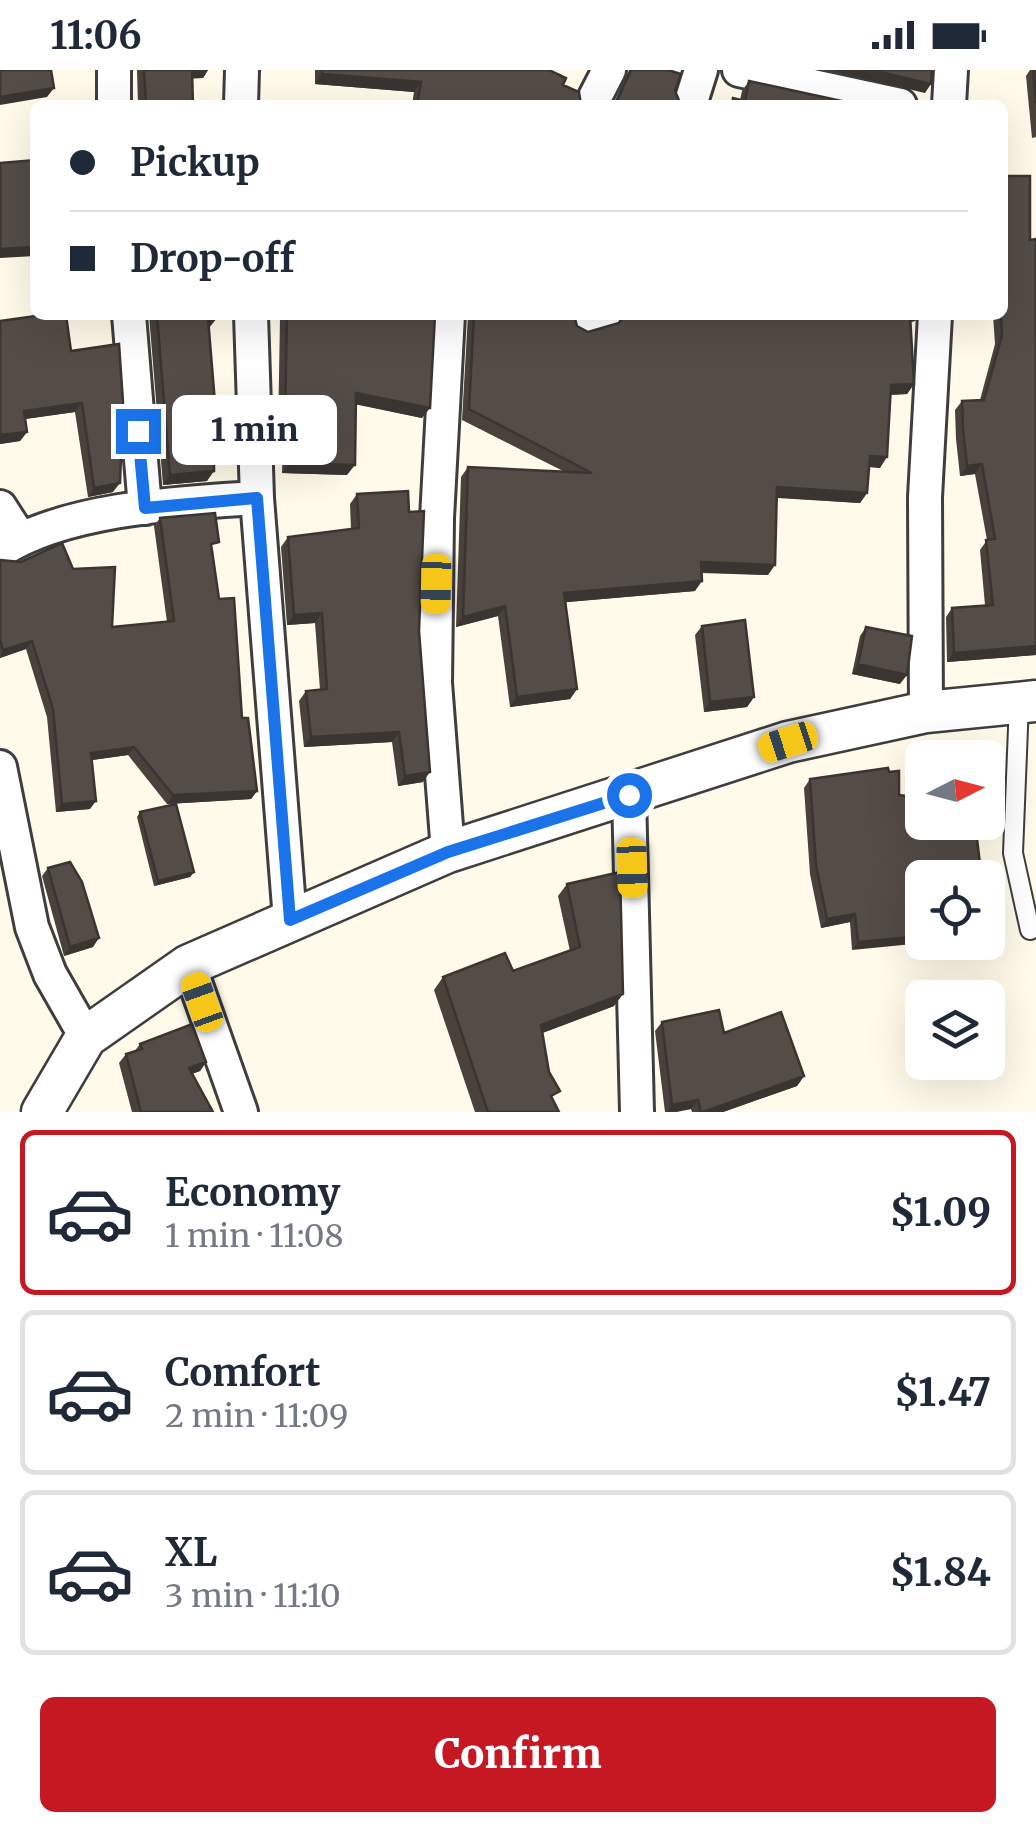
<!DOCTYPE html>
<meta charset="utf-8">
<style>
body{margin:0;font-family:Merriweather,serif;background:#f2f2f3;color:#1f2937;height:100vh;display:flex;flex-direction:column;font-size:38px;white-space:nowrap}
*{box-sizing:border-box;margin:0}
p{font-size:32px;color:#747a83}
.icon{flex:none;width:55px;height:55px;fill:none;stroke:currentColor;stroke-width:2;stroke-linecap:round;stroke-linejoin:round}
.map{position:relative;height:1042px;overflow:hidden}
.sheet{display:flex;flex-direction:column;background:#fff;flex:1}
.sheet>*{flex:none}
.banner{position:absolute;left:30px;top:30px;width:978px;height:220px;border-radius:15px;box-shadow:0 10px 40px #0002;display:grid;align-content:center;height:220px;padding:0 40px;background:#fff}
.needle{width:65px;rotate:84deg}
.tools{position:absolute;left:905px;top:670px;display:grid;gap:20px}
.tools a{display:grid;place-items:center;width:100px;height:100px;border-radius:15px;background:#fff;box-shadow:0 10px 40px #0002;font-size:50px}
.end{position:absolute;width:45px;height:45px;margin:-22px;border:12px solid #1a73e8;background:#fff;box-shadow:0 0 0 5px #fff}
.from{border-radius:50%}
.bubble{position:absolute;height:70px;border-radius:15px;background:#fff;box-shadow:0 10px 40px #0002;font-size:32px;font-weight:800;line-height:70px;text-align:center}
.car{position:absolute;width:30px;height:60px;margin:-30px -15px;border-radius:12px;box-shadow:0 0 8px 2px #0007;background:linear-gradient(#f5c518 24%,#345 0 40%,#f5c518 0 76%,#345 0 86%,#f5c518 0)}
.banner b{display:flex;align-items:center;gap:35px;height:95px;font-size:38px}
.banner b+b{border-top:2px solid #e0e1e3}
.banner i{width:25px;height:25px;background:#1f2937}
ul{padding:18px 0 0;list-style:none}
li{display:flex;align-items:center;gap:30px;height:165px;margin:0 20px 15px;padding:0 20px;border:5px solid #e0e1e3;border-radius:15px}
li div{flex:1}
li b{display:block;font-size:38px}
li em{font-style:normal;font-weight:800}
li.current{border-color:#c51823}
li>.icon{width:90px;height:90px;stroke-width:1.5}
.action{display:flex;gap:20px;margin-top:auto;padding:20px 40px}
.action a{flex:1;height:115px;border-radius:15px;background:#c51823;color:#fff;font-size:40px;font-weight:800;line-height:115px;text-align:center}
.status{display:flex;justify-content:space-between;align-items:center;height:70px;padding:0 50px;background:#fff;direction:ltr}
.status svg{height:28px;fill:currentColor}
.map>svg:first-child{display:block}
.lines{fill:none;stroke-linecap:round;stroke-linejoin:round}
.service-casing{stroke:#3e3e3e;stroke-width:22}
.minor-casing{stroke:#3e3e3e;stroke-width:38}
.tertiary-casing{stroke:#3e3e3e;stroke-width:45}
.service{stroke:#fff;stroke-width:18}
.minor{stroke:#fff;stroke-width:32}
.tertiary{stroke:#fff;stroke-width:40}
.wall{fill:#48413c}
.shaded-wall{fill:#3b3531}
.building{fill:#544c46;stroke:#3b3531;stroke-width:2.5}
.route{stroke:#1a73e8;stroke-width:12}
</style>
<div class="status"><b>11:06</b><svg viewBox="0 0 49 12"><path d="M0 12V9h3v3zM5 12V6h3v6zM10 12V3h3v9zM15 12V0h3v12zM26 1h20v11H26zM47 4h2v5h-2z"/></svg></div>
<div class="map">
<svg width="1036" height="1042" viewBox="0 0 1036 1042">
<rect width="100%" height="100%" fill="#fffae9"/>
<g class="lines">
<defs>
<path id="service" d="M 1019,633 L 1013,783 L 1030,860"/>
<path id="minor" d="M 114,0 L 114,35
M 739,0 L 900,35
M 241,35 L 242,0
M 591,35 L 609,0
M 690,35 L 701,0
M 949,35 L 951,0
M 129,245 L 145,438
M 251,245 L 257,428 L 290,850
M 584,252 L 604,245
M 0,437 L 20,468
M 0,481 C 66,438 179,433 257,428
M 926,642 L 925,427 L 935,245
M 0,697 L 32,857 L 50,904 L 86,967
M 629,725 L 637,1042
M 448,782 L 435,613 L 437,448 L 448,245
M 189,895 L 241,1042"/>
<path id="tertiary" d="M 42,1042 L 86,967 L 189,895 L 448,782 L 788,672 L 926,642 L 1036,631"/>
</defs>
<use href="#service" class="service-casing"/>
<use href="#minor" class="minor-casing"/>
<use href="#tertiary" class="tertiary-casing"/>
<use href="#service" class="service"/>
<use href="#minor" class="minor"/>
<use href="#tertiary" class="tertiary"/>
</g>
<path class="wall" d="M 137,0 L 208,0 L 203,8 L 192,8 L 193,35 L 138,35 Z
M 315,0 L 549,0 L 581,35 L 412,35 L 414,22 L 315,14 Z
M 629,0 L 668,0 L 681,35 L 613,35 Z
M 1030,0 L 1036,0 L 1036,67 L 1032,68 L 1026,6 Z
M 749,11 L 860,35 L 729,35 L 733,28 L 740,30 L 742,21 Z
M 1036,169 L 1036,585 L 947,592 L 946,547 L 952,538 L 985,535 L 980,480 L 987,470 L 975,404 L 960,406 L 956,369 L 955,340 L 962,331 L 980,330 L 995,274 L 993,245 L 1002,245 L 1030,170 Z
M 149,245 L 216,245 L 209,258 L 215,333 L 223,378 L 216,388 L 214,388 L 207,411 L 163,415 Z
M 275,245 L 435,245 L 422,348 L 356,334 L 347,405 L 282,403 L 283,364 L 278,364 L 280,248 L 275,247 Z
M 468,245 L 574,245 L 577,256 L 588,262 L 619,253 L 623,247 L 623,245 L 919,245 L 915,251 L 911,252 L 914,314 L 907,324 L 890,325 L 880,398 L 869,397 L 867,423 L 860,433 L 777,428 L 768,505 L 701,503 L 695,521 L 566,532 L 577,619 L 570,629 L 510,637 L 498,546 L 456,557 L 461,407 L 468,397 L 563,401 L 462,350 Z
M 71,281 L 113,422 L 88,427 L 75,342 L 25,349 L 27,362 L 20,371 L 0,374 Z
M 357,424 L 419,561 L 423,712 L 398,716 L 392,672 L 304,677 L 299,631 L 306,621 L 320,620 L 315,553 L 287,555 L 281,477 L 288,467 L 351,459 L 350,434 Z
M 160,448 L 213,481 L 219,529 L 257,721 L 251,729 L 167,734 L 128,685 L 92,690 L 90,739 L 56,742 L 47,647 L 26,579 L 0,588 L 0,490 L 73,499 L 112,557 L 167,552 L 154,456 Z
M 702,556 L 754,627 L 747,637 L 704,642 L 695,565 Z
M 866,557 L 900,614 L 852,604 L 860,566 Z
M 889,702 L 899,725 L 974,802 L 936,806 L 852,880 L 850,852 L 821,858 L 810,804 L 804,718 L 810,709 Z
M 140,742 L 194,802 L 190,807 L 154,816 L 137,747 Z
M 48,798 L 93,877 L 64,886 L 42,806 Z
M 567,814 L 614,936 L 542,963 L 553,1030 L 559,1042 L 475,1042 L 434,920 L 443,907 L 513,901 L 570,881 L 558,826 Z
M 662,952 L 724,963 L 804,1006 L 797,1016 L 723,1042 L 692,1042 L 691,1039 L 677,1042 L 665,1042 L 655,961 Z
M 140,974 L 206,992 L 200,1001 L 192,1004 L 213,1042 L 132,1042 L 119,993 L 126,984 L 134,982 Z"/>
<path class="shaded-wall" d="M 191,0 L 208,0 L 203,8 L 185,9 Z
M 827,0 L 872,0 L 931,14 L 925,23 Z
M 322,4 L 421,12 L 414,22 L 315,14 Z
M 54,18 L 47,27 L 0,35 L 0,27 Z
M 35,177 L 35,186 L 0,188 L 0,179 Z
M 909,245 L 919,245 L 915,251 L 903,253 Z
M 208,248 L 217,248 L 209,258 Z
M 914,314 L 907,324 L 884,325 L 891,315 Z
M 356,323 L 430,338 L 422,348 L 349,333 Z
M 82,333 L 75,342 L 18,350 L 24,341 Z
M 285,354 L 290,354 L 283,364 L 278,364 Z
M 27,362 L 20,371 L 0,374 L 0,365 Z
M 214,378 L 223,378 L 216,388 L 207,389 Z
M 870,386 L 887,387 L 880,398 L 863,396 Z
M 289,393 L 355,395 L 347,405 L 282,403 Z
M 982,394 L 975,404 L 960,406 L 967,396 Z
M 214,401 L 207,411 L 163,415 L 170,405 Z
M 120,413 L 113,422 L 88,427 L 94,418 Z
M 777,417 L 867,423 L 860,433 L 770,427 Z
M 701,492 L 775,495 L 768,505 L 693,502 Z
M 702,511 L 695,521 L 557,533 L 564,523 Z
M 505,536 L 498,546 L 456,557 L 463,547 Z
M 322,543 L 315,553 L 287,555 L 294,545 Z
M 32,571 L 26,579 L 0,588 L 3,580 Z
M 1036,576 L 1036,585 L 947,592 L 954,583 Z
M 858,594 L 907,605 L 900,614 L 852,604 Z
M 577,619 L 570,629 L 510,637 L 517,627 Z
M 754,627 L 747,637 L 704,642 L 710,632 Z
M 399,662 L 392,672 L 304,677 L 311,667 Z
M 134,677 L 128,685 L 85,691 L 91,683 Z
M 430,702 L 423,712 L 398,716 L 405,706 Z
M 257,721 L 251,729 L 167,734 L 173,725 Z
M 96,731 L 90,739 L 56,742 L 62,734 Z
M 980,794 L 974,802 L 929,807 L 935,799 Z
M 194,802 L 190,807 L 154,816 L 158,811 Z
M 855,844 L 850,852 L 821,858 L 827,849 Z
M 922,866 L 922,872 L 933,872 L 852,880 L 858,872 Z
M 99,868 L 93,877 L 64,886 L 70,877 Z
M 623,924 L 614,936 L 532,967 L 541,955 Z
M 206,992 L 200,1001 L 183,1007 L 189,998 Z
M 804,1006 L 797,1016 L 723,1042 L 703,1042 Z
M 698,1030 L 691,1039 L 667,1042 L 672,1035 Z"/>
<path class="building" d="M 0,0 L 51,0 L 54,18 L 0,27 Z
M 144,0 L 192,0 L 193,35 L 146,35 Z
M 322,0 L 549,0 L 566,8 L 563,15 L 579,22 L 581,35 L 417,35 L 421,12 L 322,4 Z
M 631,0 L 668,0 L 681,4 L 675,21 L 681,35 L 615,35 Z
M 872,0 L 932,0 L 931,14 Z
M 1033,0 L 1036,0 L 1036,33 Z
M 749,11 L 860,35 L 732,35 L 733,28 L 745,31 Z
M 35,90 L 35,177 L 0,179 L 0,93 Z
M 1002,106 L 1030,106 L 1030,170 L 1036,169 L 1036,576 L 954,583 L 952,538 L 993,535 L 986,470 L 995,469 L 982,394 L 967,396 L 963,359 L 962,331 L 984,330 L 1002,265 L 1001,245 L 1002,245 Z
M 43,245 L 66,245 L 71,281 L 119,274 L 123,332 L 120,413 L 94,418 L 82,333 L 24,341 L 27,362 L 0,365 L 0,251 Z
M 157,245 L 216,245 L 217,248 L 208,248 L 215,333 L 222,333 L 223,378 L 214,378 L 214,401 L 170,405 Z
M 287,245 L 435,245 L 430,338 L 356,323 L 355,395 L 289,393 L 290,354 L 285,354 Z
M 474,245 L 574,245 L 577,256 L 588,262 L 619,253 L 625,245 L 910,245 L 914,314 L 891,315 L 887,387 L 870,386 L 867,423 L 777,417 L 775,495 L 701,492 L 702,511 L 564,523 L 577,619 L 517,627 L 505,536 L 463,547 L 468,397 L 592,403 L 469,339 Z
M 408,421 L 409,442 L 424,441 L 419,561 L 430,702 L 405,706 L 399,662 L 311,667 L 306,621 L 327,619 L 322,543 L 294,545 L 288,467 L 359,458 L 357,424 Z
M 215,443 L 219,472 L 211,474 L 219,529 L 234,528 L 242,648 L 248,648 L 257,721 L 173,725 L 134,677 L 91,683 L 96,731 L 62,734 L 53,639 L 32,571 L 3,580 L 0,570 L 0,490 L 21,492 L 62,473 L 73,499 L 115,497 L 112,557 L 174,551 L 160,448 Z
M 745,550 L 754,627 L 710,632 L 702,556 Z
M 866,557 L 912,566 L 907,605 L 858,594 Z
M 888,698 L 889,702 L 899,701 L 899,725 L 922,728 L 922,752 L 975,752 L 980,794 L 935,799 L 936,808 L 922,808 L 922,866 L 858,872 L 855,844 L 827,849 L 816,795 L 810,709 Z
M 176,734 L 194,802 L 158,811 L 140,742 Z
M 70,792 L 82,812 L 99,868 L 70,877 L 48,798 Z
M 620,802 L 623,924 L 541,955 L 549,1002 L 560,1021 L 551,1026 L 559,1042 L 488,1042 L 443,907 L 505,883 L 513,901 L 580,877 L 567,814 Z
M 719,940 L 724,963 L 781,942 L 804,1006 L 703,1042 L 701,1042 L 698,1030 L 672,1035 L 662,952 Z
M 192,954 L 206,992 L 189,998 L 213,1042 L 141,1042 L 126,984 L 142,979 L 140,974 Z"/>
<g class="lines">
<path class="route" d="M 138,361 L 145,438 L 257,428 L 290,850 L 448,782 L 629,725"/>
</g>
</svg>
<div class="tools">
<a><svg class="needle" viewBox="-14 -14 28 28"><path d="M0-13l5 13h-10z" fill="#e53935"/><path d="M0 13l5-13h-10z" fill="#747a83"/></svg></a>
<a><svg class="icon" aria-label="locate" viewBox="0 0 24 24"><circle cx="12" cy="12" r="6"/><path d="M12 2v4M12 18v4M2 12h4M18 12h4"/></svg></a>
<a><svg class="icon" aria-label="layers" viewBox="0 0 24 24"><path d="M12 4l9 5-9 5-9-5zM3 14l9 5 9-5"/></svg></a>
</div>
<i class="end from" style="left:629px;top:725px"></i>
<i class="end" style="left:138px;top:361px"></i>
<div class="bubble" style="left:172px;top:325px;width:165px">1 min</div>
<i class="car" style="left:436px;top:514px;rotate:181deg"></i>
<i class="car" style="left:788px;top:672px;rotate:252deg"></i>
<i class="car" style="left:632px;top:798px;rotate:178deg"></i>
<i class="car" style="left:202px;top:932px;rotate:340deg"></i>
<div class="banner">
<b><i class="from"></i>Pickup</b>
<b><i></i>Drop-off</b>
</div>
</div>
<section class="sheet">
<ul>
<li class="current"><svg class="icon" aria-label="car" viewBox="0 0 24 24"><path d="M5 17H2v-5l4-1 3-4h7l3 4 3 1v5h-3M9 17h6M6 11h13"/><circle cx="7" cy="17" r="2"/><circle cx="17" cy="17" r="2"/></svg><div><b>Economy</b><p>1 min · 11:08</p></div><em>$1.09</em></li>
<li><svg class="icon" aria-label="car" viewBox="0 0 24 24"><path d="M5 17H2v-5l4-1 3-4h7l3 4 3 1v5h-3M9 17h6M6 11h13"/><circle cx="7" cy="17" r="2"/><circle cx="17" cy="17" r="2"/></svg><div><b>Comfort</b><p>2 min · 11:09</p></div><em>$1.47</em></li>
<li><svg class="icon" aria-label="car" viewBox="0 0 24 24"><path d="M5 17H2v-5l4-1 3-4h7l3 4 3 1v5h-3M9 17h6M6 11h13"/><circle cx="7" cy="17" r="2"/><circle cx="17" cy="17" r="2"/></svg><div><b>XL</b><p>3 min · 11:10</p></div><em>$1.84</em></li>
</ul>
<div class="action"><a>Confirm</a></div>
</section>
